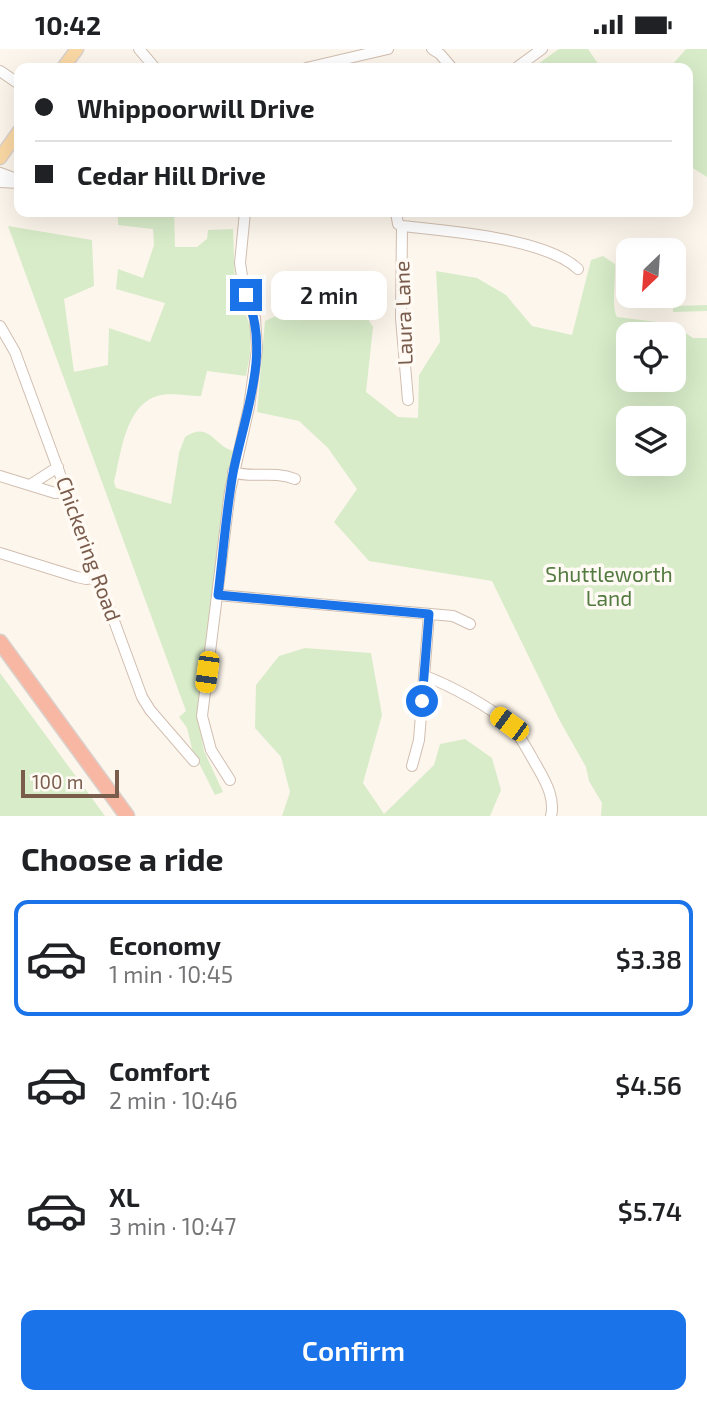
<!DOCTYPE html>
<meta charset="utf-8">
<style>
body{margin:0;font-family:"Exo 2",sans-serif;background:#f2f2f2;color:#202124;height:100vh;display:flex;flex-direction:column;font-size:26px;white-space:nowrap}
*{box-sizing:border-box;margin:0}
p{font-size:23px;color:#757577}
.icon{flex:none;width:38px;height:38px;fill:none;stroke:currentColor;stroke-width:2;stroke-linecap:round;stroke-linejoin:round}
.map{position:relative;height:767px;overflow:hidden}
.panel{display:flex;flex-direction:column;background:#fff;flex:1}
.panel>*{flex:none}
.guide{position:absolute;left:14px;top:14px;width:679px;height:154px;border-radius:14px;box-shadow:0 7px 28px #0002;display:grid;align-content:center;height:154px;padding:0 21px;background:#fff}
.needle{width:46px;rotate:205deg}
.controls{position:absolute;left:616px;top:189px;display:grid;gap:14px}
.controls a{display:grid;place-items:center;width:70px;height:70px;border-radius:14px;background:#fff;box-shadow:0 7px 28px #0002;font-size:35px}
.scale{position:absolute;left:21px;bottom:18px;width:98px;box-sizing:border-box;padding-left:7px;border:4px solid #7a5c4d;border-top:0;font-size:19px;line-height:24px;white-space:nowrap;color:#7a5c4d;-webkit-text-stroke:5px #fffaf3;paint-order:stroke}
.end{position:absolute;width:32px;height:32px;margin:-16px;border:9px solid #1a73e8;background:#fff;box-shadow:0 0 0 4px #fff}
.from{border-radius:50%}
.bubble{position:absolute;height:49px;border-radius:14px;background:#fff;box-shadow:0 7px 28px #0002;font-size:23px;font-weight:600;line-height:49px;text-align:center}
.car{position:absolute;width:21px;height:42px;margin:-21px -10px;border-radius:9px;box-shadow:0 0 5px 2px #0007;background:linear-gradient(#f5c518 24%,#345 0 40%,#f5c518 0 76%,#345 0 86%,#f5c518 0)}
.guide b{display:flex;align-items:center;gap:24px;height:66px;font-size:26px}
.guide b+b{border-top:2px solid #e0e0e0}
.guide i{width:18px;height:18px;background:#202124}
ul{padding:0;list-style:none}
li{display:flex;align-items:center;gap:21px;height:116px;margin:0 14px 10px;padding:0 7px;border:4px solid transparent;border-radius:14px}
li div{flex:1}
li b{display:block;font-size:26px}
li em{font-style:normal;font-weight:600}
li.selected{border-color:#1a73e8}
li>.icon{width:63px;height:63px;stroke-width:1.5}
h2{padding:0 21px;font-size:32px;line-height:84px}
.action{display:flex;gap:14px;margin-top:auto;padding:14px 21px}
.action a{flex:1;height:80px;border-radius:14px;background:#1a73e8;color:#fff;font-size:28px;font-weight:600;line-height:80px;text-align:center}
.status{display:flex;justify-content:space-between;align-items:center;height:49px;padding:0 35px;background:#fff;direction:ltr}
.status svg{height:19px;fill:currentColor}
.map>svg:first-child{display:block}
.green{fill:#d8ecc9;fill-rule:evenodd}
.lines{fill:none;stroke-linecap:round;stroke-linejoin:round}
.minor-casing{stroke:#d1beb0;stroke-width:12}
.major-casing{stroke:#dad1cd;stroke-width:15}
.highway-casing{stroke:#dad1cd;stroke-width:17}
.minor{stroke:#fff;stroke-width:10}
.major{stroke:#fbd9a5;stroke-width:12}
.highway{stroke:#f7b7a3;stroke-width:14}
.route{stroke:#1a73e8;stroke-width:9}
.labels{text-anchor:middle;stroke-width:7;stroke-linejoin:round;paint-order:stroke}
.street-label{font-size:21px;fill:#7a5c4d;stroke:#fffaf3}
.park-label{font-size:21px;fill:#537a41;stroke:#fffaf3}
</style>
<div class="status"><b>10:42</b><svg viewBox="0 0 49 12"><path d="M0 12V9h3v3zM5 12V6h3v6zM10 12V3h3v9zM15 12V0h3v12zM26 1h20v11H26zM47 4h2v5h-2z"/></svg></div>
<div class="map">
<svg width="707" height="767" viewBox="0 0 707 767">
<rect width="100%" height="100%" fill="#fdf6ec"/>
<path class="green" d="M 559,0 L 588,0 L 601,19 L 532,19 Z
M 686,0 L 707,0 L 707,128 L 688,116 L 688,19 L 664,19 L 671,17 Z
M 118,163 L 174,163 L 175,198 L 197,198 L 207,190 L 208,181 L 233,180 L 235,237 L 250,277 L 250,305 L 246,327 L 207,322 L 201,347 C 188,347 169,343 157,347 C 125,357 121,405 114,433 L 116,439 L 171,455 L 179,404 L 185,388 C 210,372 213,396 233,402 L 197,663 L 204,702 L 223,743 L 215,746 L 192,700 L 187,679 L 179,668 L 186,662 L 8,177 L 92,191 L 94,237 L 64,250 L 74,323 L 108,316 L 109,279 L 150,293 L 165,254 L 116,240 L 118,220 L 143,229 L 154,196 L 153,180 L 118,176 Z
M 603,207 L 615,215 C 616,229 611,257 617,268 L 673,275 L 693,289 L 707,289 L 707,767 L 601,767 L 602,754 L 589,732 L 586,718 L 560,672 L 492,532 L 369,512 L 334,473 L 357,440 L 328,399 L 299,372 L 257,363 L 265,272 L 307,253 L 358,255 L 373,278 L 366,343 L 398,368 L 418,369 L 419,326 L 440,293 L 436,222 L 477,229 L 506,246 L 532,277 L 572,286 L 591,211 ZM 628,285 L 674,285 L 674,331 L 628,331 ZM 628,369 L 674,369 L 674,415 L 628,415 Z
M 707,256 L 707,262 L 673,263 L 673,257 Z
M 305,599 L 371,604 L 382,666 L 363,734 L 384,765 L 434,716 L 440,695 L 465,690 L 492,709 L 501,741 L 490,767 L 282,767 L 290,743 L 281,708 L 255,679 L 256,636 L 279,607 Z
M 0,624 L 105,767 L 0,767 Z"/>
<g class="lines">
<defs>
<path id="minor" d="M 139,0 L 155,19
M 432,0 L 440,5 L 452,19
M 306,19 L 388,0
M 516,19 L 542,0
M 0,22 L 19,35
M 0,124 L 19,131
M 0,133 L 19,134
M 396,163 L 398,175 L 402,177 L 401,269 L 408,351
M 402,177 C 448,182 545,189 578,220
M 0,277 L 15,303 L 142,648 L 150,661 L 194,712
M 233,423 C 252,430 272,421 295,430
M 0,427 L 55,444 L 67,443
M 30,436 L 58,418
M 0,504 L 77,528 L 86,530 L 99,528
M 218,546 L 453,567 L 470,575
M 425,627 C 449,636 491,658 510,676 C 522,688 530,706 539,721 C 547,735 555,751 551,767
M 412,717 L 419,691 L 429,565
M 230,731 L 211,701 L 202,667 L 230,442 L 249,358 L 257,300 L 255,269 L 243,234 L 240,214 L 245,163"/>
<path id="major" d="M 63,19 L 77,0
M 0,109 L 19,82"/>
<path id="highway" d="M 0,593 L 127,767"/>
</defs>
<use href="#minor" class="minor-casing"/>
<use href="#major" class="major-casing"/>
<use href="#highway" class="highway-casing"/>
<use href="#minor" class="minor"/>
<use href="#major" class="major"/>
<use href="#highway" class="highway"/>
</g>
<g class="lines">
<path class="route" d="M 246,246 C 272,302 244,367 233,424 C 226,464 223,506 218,546 L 429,565 L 422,652"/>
</g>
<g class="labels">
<g class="street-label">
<text transform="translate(404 264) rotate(-92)" y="7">Laura Lane</text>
<text transform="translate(88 500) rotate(70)" y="7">Chickering Road</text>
</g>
<g class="park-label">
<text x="609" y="533">Shuttleworth<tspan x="609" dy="24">Land</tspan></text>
</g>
</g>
</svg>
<div class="controls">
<a><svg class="needle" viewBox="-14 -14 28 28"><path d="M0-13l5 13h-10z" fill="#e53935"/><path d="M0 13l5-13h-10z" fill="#757577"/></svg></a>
<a><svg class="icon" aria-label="locate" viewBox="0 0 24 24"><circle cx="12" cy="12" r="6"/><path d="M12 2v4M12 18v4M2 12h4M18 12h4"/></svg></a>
<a><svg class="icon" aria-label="layers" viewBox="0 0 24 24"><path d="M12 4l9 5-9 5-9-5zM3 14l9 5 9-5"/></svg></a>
</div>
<div class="scale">100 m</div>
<i class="end from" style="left:422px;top:652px"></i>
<i class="end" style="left:246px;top:246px"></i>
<div class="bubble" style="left:271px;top:222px;width:116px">2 min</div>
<i class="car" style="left:207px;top:623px;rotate:188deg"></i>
<i class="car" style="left:509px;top:675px;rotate:306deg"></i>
<div class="guide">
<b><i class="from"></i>Whippoorwill Drive</b>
<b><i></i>Cedar Hill Drive</b>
</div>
</div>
<section class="panel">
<h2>Choose a ride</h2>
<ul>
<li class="selected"><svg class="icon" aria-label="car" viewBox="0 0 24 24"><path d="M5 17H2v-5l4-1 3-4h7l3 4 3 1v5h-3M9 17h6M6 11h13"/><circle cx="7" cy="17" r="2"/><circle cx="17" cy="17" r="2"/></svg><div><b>Economy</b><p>1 min · 10:45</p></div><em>$3.38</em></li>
<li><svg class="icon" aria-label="car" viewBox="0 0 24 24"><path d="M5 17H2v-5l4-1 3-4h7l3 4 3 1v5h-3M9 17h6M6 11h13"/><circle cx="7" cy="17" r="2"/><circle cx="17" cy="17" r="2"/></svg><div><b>Comfort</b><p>2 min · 10:46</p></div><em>$4.56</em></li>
<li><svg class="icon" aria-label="car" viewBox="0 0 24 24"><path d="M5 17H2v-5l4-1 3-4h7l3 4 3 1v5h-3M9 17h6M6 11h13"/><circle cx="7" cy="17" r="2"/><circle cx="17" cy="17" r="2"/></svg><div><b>XL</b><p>3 min · 10:47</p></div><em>$5.74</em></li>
</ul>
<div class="action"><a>Confirm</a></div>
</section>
